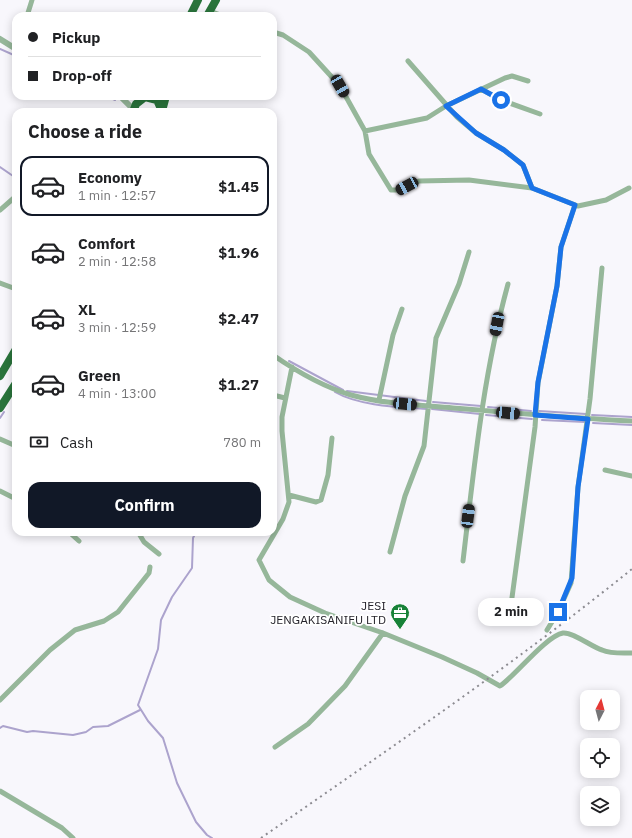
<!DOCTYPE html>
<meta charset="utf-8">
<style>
body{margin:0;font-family:"IBM Plex Sans",sans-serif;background:#f2f2f2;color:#202124;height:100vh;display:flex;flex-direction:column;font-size:15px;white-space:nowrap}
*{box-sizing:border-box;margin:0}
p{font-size:13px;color:#757577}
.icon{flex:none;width:22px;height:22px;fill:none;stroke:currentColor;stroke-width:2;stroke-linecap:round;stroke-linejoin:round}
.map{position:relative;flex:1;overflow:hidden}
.side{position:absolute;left:12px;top:108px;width:265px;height:428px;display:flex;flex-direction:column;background:#fff;border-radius:12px;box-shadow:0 2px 10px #0003}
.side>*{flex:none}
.hud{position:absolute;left:12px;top:12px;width:265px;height:88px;border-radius:12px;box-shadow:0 2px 10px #0003;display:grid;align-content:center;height:88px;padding:0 16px;background:#fff}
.needle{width:26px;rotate:6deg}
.buttons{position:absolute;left:580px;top:690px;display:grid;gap:8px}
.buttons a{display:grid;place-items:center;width:40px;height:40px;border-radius:8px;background:#fff;box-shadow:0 2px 10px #0003;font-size:20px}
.end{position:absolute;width:18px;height:18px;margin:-9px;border:5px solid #1a73e8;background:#fff;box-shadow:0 0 0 2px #fff}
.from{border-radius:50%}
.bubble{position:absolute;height:28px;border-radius:12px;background:#fff;box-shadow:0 2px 10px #0003;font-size:13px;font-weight:700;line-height:28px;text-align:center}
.car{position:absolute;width:12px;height:24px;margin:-12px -6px;border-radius:5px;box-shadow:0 0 3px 1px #0007;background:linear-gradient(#222 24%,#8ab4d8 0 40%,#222 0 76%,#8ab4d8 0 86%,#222 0)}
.hud b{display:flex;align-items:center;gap:14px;height:38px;font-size:15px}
.hud b+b{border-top:1px solid #e0e0e0}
.hud i{width:10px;height:10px;background:#202124}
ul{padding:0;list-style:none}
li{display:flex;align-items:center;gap:12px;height:60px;margin:0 8px 6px;padding:0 8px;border:2px solid transparent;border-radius:12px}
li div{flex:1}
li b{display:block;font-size:15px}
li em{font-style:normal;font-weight:700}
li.active{border-color:#111827}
li>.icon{width:36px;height:36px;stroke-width:1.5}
h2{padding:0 16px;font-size:18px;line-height:48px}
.pay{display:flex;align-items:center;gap:10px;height:44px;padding:0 16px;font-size:15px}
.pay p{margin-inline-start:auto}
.cta{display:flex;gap:8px;margin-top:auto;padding:8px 16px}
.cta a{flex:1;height:46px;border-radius:12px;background:#111827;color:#fff;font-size:16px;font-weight:700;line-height:46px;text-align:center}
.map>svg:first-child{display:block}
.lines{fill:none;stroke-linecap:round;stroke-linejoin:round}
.stream{stroke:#aca3cd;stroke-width:2}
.minor{stroke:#96b79a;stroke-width:5}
.tertiary{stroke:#96b79a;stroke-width:6}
.trunk{stroke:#2a743c;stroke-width:8}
.rail{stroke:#8c8b91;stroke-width:2;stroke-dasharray:2 4;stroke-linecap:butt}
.route{stroke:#1a73e8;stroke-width:5}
.labels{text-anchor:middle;stroke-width:3.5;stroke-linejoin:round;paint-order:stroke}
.poi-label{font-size:12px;fill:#24222a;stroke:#fff;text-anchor:end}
</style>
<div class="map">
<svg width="632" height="838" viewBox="0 0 632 838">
<rect width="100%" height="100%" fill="#f8f7fc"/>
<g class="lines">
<path class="stream" d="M 0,49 L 16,56
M 107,96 L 115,100
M 0,167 L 16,178
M 289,361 L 343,390
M 347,391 L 426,401
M 335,392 C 359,406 399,407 427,409
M 433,402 L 481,406
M 488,407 L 531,411
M 432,409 L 480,414
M 539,411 L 586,414
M 486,415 L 532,419
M 592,415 L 632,417
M 0,418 L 4,412
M 542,420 L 585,422
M 593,423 L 632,425
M 196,532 L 193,538 L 192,568 L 172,597 L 161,620 L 158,649 L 138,705 L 148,721 L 163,738 L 177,783 L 196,822 L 207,835 L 212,838
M 0,728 L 3,726 L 27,732 L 33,731 L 73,735 L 86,732 L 93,727 L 108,726 L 140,710"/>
<path class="minor" d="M 210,11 L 223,16
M 27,16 L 32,0
M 273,32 L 283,35 L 309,52 L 340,86 L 365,131 L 369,154 L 391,190 L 399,190 L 419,181 L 469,180 L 532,188 L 578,206 L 606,200 L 629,188
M 408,61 L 457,117 L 476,133 L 504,150 L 523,165 L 532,188
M 481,89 L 501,100 L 540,114
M 365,131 L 427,118 L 446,106 L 505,78 L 512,76 L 528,81
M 0,210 L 15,197
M 0,283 L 16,289
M 273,355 C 296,371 324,387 351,395 C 384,404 419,405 453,408 C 513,413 572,418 632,421
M 292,367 L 282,417 L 282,431 L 289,502 L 283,519 L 259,560 L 269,580 L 290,597 L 325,613 L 383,633 L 442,657 L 477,673 L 500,686 C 515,676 546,636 563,633 C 573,632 592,647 602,650 C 611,654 622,653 632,653
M 273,395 L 285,398
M 379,400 L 393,335 L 402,309
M 0,439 L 16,446
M 605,470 L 632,476
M 0,491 L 16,499
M 289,495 L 316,502 L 321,500 L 328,475 L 332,438
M 69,532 L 79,541
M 138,532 L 144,542 L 159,554
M 390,552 L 405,496 L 424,446 L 436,338 L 459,284 L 469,252
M 463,561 C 474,468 483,375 508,284
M 511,605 L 535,427 L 538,383 L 557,286 L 561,247 L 575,205
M 547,630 L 558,612 L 571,583 L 578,487 L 590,399 L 602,268
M 0,700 L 50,650 L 75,630 L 104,621 L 118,612 L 149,573 L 150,567
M 275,747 L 308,724 L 345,686 L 383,633
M 0,791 L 62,828 L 73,838"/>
<path class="tertiary" d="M 0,39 L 16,49
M 120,96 L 134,110
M 123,96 L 145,97"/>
<path class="trunk" d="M 190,16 L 198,0
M 207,16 L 216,0
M 162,111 L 166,96
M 133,112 L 136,104 L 145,97 L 157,100 L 162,111
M 0,376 L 16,349
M 0,408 L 16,383"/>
<path class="rail" d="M 261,838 C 386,751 513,665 632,569"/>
</g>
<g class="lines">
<path class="route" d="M 501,100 L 481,89 L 446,106 L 476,133 L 504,150 L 523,165 L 532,188 L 575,205 L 561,247 L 557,286 L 538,382 L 535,415 L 588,419 L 578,487 L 572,578 L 558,612"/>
</g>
<defs>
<symbol id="office-pin" viewBox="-11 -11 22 30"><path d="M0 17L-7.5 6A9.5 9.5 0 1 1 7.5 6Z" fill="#188238" stroke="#fff"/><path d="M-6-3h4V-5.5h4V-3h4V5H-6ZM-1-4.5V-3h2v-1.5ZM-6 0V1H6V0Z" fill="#fff"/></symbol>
</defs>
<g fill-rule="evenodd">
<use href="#office-pin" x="389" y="602" width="22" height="30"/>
</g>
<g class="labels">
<g class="poi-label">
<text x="386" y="610">JESI<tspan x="386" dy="14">JENGAKISANIFU LTD</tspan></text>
</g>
</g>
</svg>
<div class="buttons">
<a><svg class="needle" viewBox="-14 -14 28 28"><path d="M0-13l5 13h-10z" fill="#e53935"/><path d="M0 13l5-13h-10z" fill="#757577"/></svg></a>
<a><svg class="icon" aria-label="locate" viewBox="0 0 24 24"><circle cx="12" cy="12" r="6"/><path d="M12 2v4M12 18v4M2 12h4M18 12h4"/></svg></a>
<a><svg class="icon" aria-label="layers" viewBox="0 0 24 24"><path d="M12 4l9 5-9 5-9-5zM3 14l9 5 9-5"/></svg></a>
</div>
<i class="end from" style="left:501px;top:100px"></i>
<i class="end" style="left:558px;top:612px"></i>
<div class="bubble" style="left:478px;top:598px;width:66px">2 min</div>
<i class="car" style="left:340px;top:86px;rotate:150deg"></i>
<i class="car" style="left:407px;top:186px;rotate:242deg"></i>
<i class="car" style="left:497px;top:324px;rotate:191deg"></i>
<i class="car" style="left:405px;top:404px;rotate:95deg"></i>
<i class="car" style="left:508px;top:413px;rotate:95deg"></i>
<i class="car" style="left:468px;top:516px;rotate:7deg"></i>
<div class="hud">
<b><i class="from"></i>Pickup</b>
<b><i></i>Drop-off</b>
</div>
<section class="side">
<h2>Choose a ride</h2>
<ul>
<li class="active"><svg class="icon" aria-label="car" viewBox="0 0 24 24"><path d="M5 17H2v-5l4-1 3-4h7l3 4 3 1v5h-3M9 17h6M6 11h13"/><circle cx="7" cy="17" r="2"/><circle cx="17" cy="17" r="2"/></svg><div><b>Economy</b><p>1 min · 12:57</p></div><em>$1.45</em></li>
<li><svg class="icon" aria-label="car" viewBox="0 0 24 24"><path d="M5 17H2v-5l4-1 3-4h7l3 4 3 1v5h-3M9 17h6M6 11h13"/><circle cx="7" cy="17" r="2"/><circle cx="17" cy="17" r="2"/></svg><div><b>Comfort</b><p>2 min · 12:58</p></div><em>$1.96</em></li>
<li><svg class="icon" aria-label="car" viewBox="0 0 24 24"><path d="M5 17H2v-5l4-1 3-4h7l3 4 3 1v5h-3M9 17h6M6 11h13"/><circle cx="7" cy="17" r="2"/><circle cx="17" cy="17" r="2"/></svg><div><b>XL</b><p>3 min · 12:59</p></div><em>$2.47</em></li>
<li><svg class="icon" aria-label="car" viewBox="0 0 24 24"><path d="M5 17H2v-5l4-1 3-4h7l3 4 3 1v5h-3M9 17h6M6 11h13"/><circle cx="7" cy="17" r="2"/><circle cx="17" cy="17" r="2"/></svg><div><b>Green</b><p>4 min · 13:00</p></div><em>$1.27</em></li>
</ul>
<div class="pay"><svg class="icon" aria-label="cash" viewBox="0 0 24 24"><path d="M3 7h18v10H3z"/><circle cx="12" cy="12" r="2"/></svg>Cash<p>780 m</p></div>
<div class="cta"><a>Confirm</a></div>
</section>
</div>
